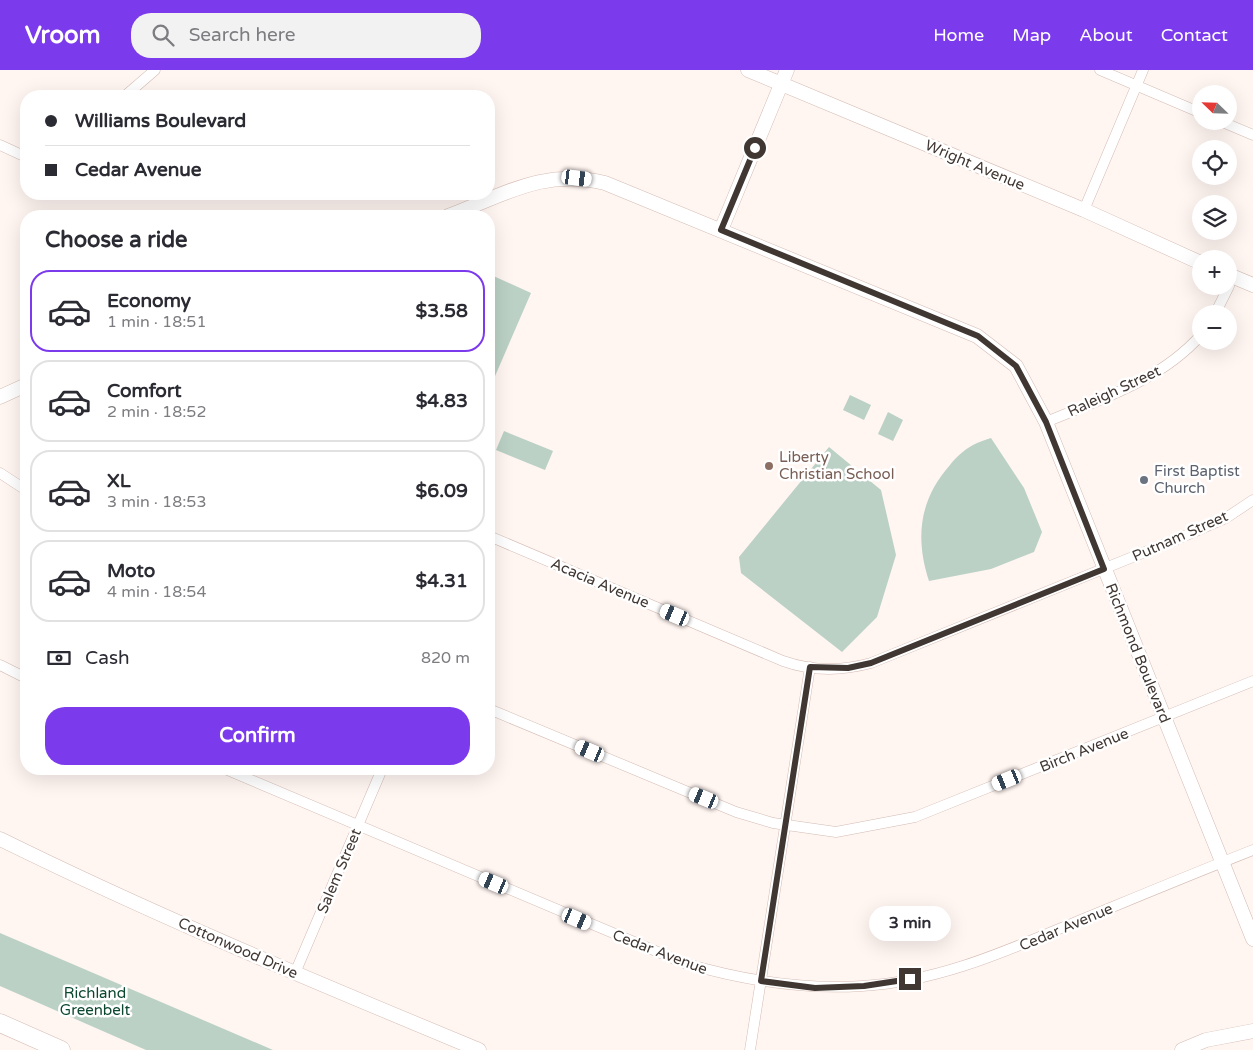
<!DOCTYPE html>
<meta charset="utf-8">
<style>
body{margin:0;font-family:"Varela Round",sans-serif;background:#f2f2f3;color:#2b2b33;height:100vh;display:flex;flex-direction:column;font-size:19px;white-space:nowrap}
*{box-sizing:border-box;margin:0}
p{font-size:16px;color:#7c7c81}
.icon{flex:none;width:28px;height:28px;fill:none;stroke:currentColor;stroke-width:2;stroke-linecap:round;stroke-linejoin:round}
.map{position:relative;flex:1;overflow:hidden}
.panel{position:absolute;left:20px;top:140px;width:475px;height:565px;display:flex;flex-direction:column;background:#fff;border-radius:20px;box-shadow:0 5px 20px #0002}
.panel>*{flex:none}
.banner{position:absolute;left:20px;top:20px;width:475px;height:110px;border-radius:20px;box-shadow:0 5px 20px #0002;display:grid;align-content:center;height:110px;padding:0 25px;background:#fff}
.needle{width:32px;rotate:293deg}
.buttons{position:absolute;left:1192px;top:15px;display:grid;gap:10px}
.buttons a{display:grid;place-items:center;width:45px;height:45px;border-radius:50%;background:#fff;box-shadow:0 5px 20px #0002;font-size:25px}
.end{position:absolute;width:22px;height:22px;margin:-11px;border:6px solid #403733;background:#fff;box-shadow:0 0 0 2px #fff}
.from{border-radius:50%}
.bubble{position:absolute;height:35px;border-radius:18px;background:#fff;box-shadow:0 5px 20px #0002;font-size:16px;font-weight:800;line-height:35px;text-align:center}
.car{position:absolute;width:15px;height:30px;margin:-15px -8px;border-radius:6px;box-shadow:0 0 4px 1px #0007;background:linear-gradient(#fff 24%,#345 0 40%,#fff 0 76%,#345 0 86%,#fff 0)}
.banner b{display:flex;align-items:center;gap:18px;height:48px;font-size:19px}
.banner b+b{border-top:1px solid #e1e1e2}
.banner i{width:12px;height:12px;background:#2b2b33}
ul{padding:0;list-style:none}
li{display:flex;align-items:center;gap:15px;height:82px;margin:0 10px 8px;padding:0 15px;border:2px solid #e1e1e2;border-radius:20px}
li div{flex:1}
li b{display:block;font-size:19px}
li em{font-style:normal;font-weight:800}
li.active{border-color:#7c3aed}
li>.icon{width:45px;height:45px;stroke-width:1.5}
h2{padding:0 25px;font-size:22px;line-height:60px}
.pay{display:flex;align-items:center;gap:12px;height:55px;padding:0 25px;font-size:19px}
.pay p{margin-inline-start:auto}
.cta{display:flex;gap:10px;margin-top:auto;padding:10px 25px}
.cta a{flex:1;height:58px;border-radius:20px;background:#7c3aed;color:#fff;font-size:20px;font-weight:800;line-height:58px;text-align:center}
header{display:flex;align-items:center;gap:30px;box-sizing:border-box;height:70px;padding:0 25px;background:#7c3aed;color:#fff}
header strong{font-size:24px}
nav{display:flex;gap:28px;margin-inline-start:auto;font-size:18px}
.search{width:350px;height:45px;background:#f2f2f3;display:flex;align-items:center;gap:12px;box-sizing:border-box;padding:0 18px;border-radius:20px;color:#7c7c81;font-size:19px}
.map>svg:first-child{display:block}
.green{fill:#bbd1c5}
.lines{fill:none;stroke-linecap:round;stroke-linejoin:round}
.street-casing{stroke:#d4bcb3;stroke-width:11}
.secondary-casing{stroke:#d4bcb3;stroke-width:15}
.highway-casing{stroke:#d4bcb3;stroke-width:19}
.street{stroke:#fff;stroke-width:10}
.secondary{stroke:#fff;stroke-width:14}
.highway{stroke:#fff;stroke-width:18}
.route{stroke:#403733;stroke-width:6}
.education-dot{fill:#8d6e63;stroke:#fff;stroke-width:2}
.worship-dot{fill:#6b7280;stroke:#fff;stroke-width:2}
.labels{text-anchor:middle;stroke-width:5;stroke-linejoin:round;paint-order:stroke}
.street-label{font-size:15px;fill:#403733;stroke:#fff}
.education-label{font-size:15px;fill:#785e54;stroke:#fff;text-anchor:start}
.worship-label{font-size:15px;fill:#5b616d;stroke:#fff;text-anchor:start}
.park-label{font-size:15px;fill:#0b472f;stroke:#fff}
</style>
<header>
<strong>Vroom</strong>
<div class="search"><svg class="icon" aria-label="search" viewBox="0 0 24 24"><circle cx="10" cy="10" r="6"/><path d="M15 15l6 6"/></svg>Search here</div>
<nav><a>Home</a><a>Map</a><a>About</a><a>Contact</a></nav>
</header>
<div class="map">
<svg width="1253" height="980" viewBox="0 0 1253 980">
<rect width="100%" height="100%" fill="#fff5f1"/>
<path class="green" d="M 489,204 L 531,223 L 489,320 Z
M 850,325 L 871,335 L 864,350 L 843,340 Z
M 888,342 L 903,350 L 893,371 L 878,364 Z
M 504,361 L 553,381 L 545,400 L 496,380 Z
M 991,368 L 1024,418 L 1042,462 L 1034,482 L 991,499 L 929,511 C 915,468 919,430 950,395 C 956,387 964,380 973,375 C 978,372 985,370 991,368 Z
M 829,377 L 881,420 L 896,485 L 877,547 L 842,582 L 741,503 L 739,487 Z
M 0,863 L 273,980 L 146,980 L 0,916 Z"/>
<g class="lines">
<defs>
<path id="street" d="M 1100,0 L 1201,43
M 125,26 L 155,0
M 1220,51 L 1253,65
M 0,75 L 26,87
M 1084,140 L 1143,0
M 1215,244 L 1229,216
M 1046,352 C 1101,329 1160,311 1201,265
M 0,403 L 26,420
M 489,466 L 783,591 C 811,601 842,601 871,593 L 1187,465 L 1226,448 L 1253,430
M 0,595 L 26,608
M 489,639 L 736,742 L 773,753 L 836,762 L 915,747 L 1253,611
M 225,699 L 684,893 C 742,910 802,920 862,916 C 936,912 1004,882 1071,854 C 1132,829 1192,804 1253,780
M 295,903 L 382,699
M 750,980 L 810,597"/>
<path id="secondary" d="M 748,0 L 1084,140 L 1201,193
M 448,146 C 504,125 543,98 605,113 L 977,266 L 1016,296 L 1046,352 L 1253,869
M 721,160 L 787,0
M 1229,205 L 1253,215
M 0,327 L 26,315
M 0,769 C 156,846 318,913 479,980
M 1182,980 L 1206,970 L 1253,961"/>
<path id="highway" d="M 0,953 L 61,980"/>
</defs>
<use href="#street" class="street-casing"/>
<use href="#secondary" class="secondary-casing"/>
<use href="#highway" class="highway-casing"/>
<use href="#street" class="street"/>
<use href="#secondary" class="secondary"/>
<use href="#highway" class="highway"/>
</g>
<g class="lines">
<path class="route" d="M 755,78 L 721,160 L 978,266 L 1016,296 L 1046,352 L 1104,499 L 871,593 L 848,598 L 810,597 L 761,911 L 815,918 L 864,916 L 910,909"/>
</g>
<circle class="education-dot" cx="769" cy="396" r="5"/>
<circle class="worship-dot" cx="1144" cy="410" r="5"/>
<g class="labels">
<g class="street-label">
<text transform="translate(975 95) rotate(23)" y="5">Wright Avenue</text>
<text transform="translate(1114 321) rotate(-25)" y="5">Raleigh Street</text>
<text transform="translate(1180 466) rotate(-24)" y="5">Putnam Street</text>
<text transform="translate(600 513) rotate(23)" y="5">Acacia Avenue</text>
<text transform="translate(1138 583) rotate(68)" y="5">Richmond Boulevard</text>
<text transform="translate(1084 680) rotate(-22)" y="5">Birch Avenue</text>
<text transform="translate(339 801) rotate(-67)" y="5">Salem Street</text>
<text transform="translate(1066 857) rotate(-23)" y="5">Cedar Avenue</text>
<text transform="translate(238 878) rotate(24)" y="5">Cottonwood Drive</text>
<text transform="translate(660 882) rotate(21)" y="5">Cedar Avenue</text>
</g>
<g class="education-label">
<text x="779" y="392">Liberty<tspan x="779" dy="17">Christian School</tspan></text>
</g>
<g class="worship-label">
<text x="1154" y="406">First Baptist<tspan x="1154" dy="17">Church</tspan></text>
</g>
<g class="park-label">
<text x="95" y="928">Richland<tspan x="95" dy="17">Greenbelt</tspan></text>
</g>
</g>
</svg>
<div class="buttons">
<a><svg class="needle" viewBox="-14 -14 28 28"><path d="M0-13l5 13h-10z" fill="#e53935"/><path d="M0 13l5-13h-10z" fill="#7c7c81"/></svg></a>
<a><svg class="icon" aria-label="locate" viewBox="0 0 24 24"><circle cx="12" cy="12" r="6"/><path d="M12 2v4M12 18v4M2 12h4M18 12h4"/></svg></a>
<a><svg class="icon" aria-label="layers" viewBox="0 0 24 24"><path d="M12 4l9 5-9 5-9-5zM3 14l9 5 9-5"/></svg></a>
<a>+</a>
<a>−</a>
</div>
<i class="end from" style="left:755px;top:78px"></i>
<i class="end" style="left:910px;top:909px"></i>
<div class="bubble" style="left:869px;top:836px;width:82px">3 min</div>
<i class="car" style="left:577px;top:108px;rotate:97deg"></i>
<i class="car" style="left:675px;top:545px;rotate:293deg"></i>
<i class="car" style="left:590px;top:681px;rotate:293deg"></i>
<i class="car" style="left:1007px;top:710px;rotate:248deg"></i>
<i class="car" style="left:704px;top:728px;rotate:292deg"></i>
<i class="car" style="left:494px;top:813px;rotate:293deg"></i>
<i class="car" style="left:577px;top:849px;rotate:113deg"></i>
<div class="banner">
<b><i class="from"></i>Williams Boulevard</b>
<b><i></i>Cedar Avenue</b>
</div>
<section class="panel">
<h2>Choose a ride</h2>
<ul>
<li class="active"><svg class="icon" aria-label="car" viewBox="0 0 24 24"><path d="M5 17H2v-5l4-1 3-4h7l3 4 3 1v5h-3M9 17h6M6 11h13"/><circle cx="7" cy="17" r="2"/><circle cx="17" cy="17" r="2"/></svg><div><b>Economy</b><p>1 min · 18:51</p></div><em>$3.58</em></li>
<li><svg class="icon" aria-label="car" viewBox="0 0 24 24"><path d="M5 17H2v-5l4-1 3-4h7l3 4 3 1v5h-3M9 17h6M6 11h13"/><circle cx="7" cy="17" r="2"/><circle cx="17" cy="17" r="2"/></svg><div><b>Comfort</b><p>2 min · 18:52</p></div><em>$4.83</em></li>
<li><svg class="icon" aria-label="car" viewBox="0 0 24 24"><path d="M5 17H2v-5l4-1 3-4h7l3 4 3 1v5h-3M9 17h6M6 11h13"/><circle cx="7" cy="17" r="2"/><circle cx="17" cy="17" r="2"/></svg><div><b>XL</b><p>3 min · 18:53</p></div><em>$6.09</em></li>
<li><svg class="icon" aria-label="car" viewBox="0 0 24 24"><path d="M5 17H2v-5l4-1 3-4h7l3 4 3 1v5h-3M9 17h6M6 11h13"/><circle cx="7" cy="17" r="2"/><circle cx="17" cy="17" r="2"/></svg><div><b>Moto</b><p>4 min · 18:54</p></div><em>$4.31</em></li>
</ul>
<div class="pay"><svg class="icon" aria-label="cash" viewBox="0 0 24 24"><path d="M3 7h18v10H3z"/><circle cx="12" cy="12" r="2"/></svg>Cash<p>820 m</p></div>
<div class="cta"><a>Confirm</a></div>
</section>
</div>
